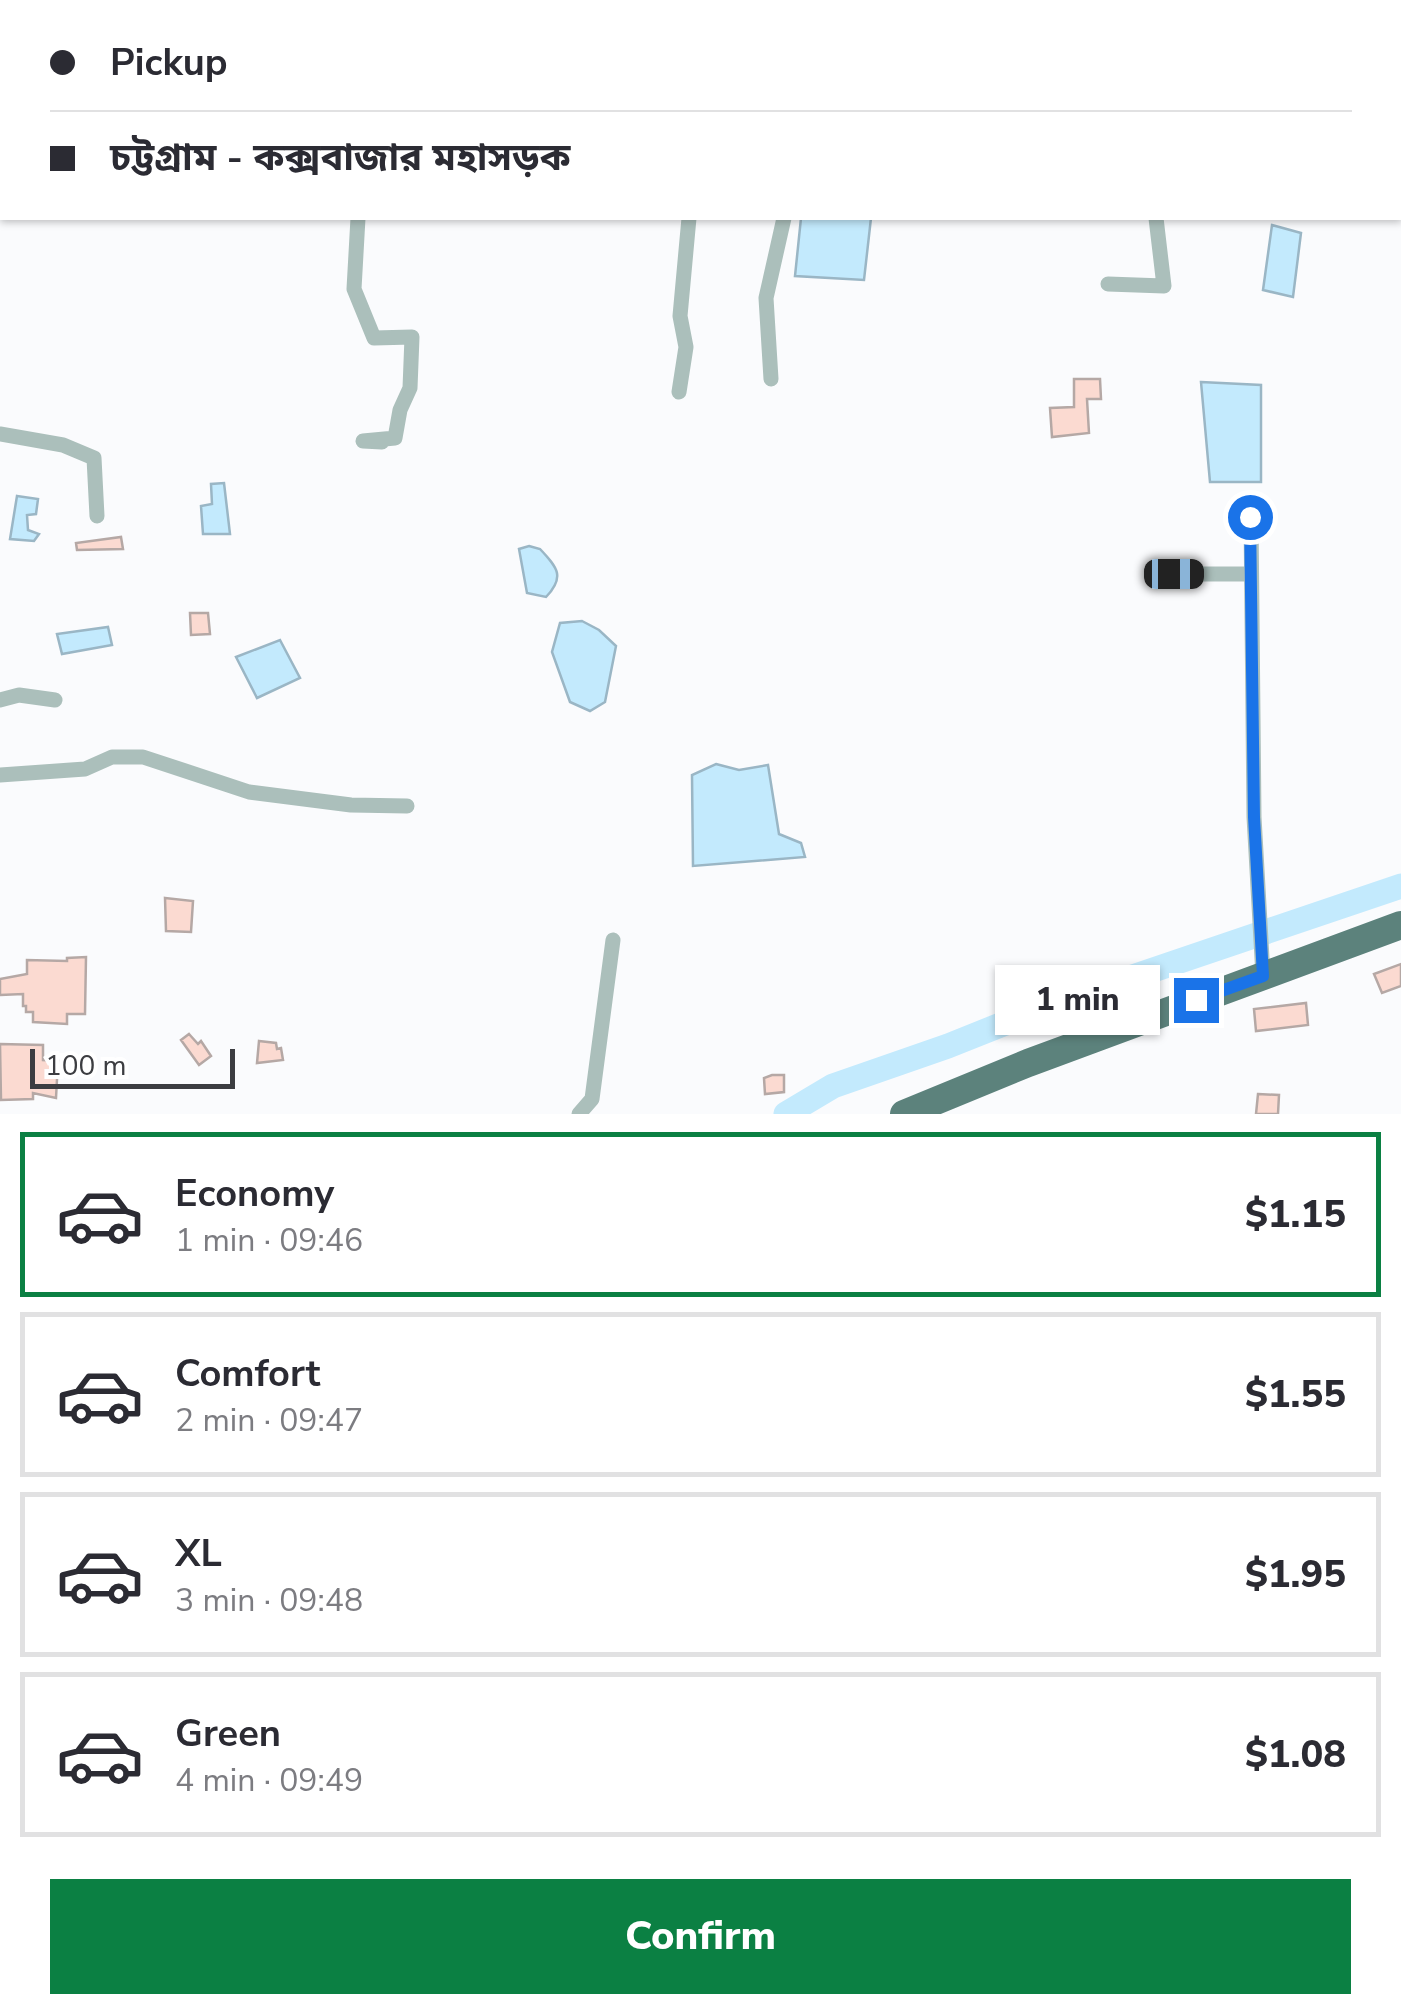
<!DOCTYPE html>
<meta charset="utf-8">
<style>
body{margin:0;font-family:"Nunito Sans","Noto Sans Bengali",sans-serif;background:#f7f7f7;color:#2b2b33;height:100vh;display:flex;flex-direction:column;font-size:38px;white-space:nowrap}
*{box-sizing:border-box;margin:0}
p{font-size:32px;color:#7c7c81}
.icon{flex:none;width:55px;height:55px;fill:none;stroke:currentColor;stroke-width:2;stroke-linecap:round;stroke-linejoin:round}
.map{position:relative;height:1114px;overflow:hidden}
.panel{display:flex;flex-direction:column;background:#fff;flex:1}
.panel>*{flex:none}
.guide{position:absolute;left:0px;top:0px;width:1402px;height:220px;box-shadow:0 2px 8px #0004;display:grid;align-content:center;height:220px;padding:0 50px;background:#fff}
.scale{position:absolute;left:30px;bottom:25px;width:205px;box-sizing:border-box;padding-left:10px;border:5px solid #3c3d41;border-top:0;font-size:28px;line-height:35px;white-space:nowrap;color:#3c3d41;-webkit-text-stroke:8px #fff;paint-order:stroke}
.end{position:absolute;width:45px;height:45px;margin:-22px;border:12px solid #1a73e8;background:#fff;box-shadow:0 0 0 5px #fff}
.from{border-radius:50%}
.bubble{position:absolute;height:70px;border-radius:0px;background:#fff;box-shadow:0 2px 8px #0004;font-size:32px;font-weight:800;line-height:70px;text-align:center}
.car{position:absolute;width:30px;height:60px;margin:-30px -15px;border-radius:12px;box-shadow:0 0 8px 2px #0007;background:linear-gradient(#222 24%,#8ab4d8 0 40%,#222 0 76%,#8ab4d8 0 86%,#222 0)}
.guide b{display:flex;align-items:center;gap:35px;height:95px;font-size:38px}
.guide b+b{border-top:2px solid #e1e1e2}
.guide i{width:25px;height:25px;background:#2b2b33}
ul{padding:18px 0 0;list-style:none}
li{display:flex;align-items:center;gap:30px;height:165px;margin:0 20px 15px;padding:0 30px;border:5px solid #e1e1e2;border-radius:0px}
li div{flex:1}
li b{display:block;font-size:38px}
li em{font-style:normal;font-weight:800}
li.selected{border-color:#0b8043}
li>.icon{width:90px;height:90px;stroke-width:1.5}
.action{display:flex;gap:20px;margin-top:auto;padding:20px 50px}
.action a{flex:1;height:115px;border-radius:0px;background:#0b8043;color:#fff;font-size:40px;font-weight:800;line-height:115px;text-align:center}
.map>svg:first-child{display:block}
.water{fill:#c3eafd;stroke:#9ab6c5;stroke-width:2.5}
.lines{fill:none;stroke-linecap:round;stroke-linejoin:round}
.river{stroke:#c3eafd;stroke-width:25}
.building{fill:#fbdad1;stroke:#b5a8a5;stroke-width:2.5}
.minor{stroke:#abbfbb;stroke-width:15}
.trunk{stroke:#5c827c;stroke-width:28}
.route{stroke:#1a73e8;stroke-width:12}
</style>
<div class="map">
<svg width="1401" height="1114" viewBox="0 0 1401 1114">
<rect width="100%" height="100%" fill="#fafbfd"/>
<path class="water" d="M 801,218 L 871,218 L 864,280 L 795,276 Z
M 1272,225 L 1301,233 L 1293,297 L 1263,290 Z
M 1201,382 L 1261,385 L 1261,482 L 1210,482 Z
M 224,483 L 230,534 L 203,534 L 201,506 L 212,504 L 211,484 Z
M 17,496 L 38,499 L 36,514 L 27,515 L 28,530 L 39,534 L 34,541 L 10,539 Z
M 529,546 L 540,549 C 558,568 565,577 546,597 L 527,593 L 519,549 Z
M 582,621 L 599,630 L 616,646 L 605,702 L 590,711 L 570,702 L 552,652 L 560,623 Z
M 108,627 L 112,645 L 62,654 L 57,634 Z
M 280,640 L 300,678 L 257,698 L 236,657 Z
M 716,764 L 739,770 L 768,765 L 779,834 L 801,843 L 805,857 L 693,866 L 692,775 Z"/>
<g class="lines">
<path class="river" d="M 786,1114 L 833,1086 L 948,1046 L 1053,1004 L 1401,886"/>
</g>
<path class="building" d="M 1074,379 L 1100,379 L 1101,399 L 1087,399 L 1089,433 L 1052,437 L 1050,408 L 1074,407 Z
M 121,537 L 123,549 L 77,550 L 76,543 Z
M 190,613 L 208,613 L 210,634 L 191,635 Z
M 165,898 L 193,901 L 191,932 L 166,931 Z
M 86,957 L 85,1014 L 67,1014 L 67,1024 L 33,1022 L 33,1012 L 26,1012 L 26,1006 L 23,1006 L 23,994 L 0,995 L 0,979 L 27,974 L 27,960 L 67,961 L 67,958 Z
M 1401,964 L 1401,986 L 1382,993 L 1374,974 Z
M 1306,1003 L 1308,1025 L 1256,1031 L 1254,1009 Z
M 189,1034 L 198,1044 L 201,1041 L 211,1056 L 199,1065 L 181,1040 Z
M 259,1041 L 276,1043 L 277,1049 L 281,1048 L 283,1060 L 257,1063 Z
M 0,1044 L 43,1045 L 43,1060 L 58,1061 L 56,1098 L 33,1093 L 33,1099 L 1,1100 Z
M 772,1075 L 784,1075 L 784,1092 L 765,1094 L 764,1078 Z
M 1258,1094 L 1279,1095 L 1278,1114 L 1256,1114 Z"/>
<g class="lines">
<path class="minor" d="M 103,0 L 103,2
M 877,0 L 887,2
M 1185,0 L 1194,2
M 360,2 L 368,0
M 1158,2 L 1159,0
M 1221,2 L 1221,0
M 1400,76 L 1401,77
M 0,166 L 2,165
M 358,218 L 354,289 L 374,338 L 412,337 L 410,388 L 400,410 L 395,438 L 363,441 L 382,442
M 1108,284 L 1164,286 L 1156,218
M 771,379 L 766,298 L 784,218
M 679,392 L 686,347 L 680,316 L 689,218
M 0,434 L 63,445 L 94,458 L 97,516
M 1251,517 L 1254,817 L 1263,976
M 1174,574 L 1251,574
M 0,700 L 19,695 L 55,700
M 0,775 L 85,769 L 112,757 L 143,757 L 249,792 L 351,805 L 407,806
M 579,1114 L 592,1099 L 613,940"/>
<path class="trunk" d="M 904,1114 L 1028,1063 L 1401,925"/>
</g>
<g class="lines">
<path class="route" d="M 1196,1000 L 1263,976 L 1254,817 L 1250,517"/>
</g>
</svg>
<div class="scale">100 m</div>
<i class="end from" style="left:1250px;top:517px"></i>
<i class="end" style="left:1196px;top:1000px"></i>
<div class="bubble" style="left:995px;top:965px;width:165px">1 min</div>
<i class="car" style="left:1174px;top:574px;rotate:90deg"></i>
<div class="guide">
<b><i class="from"></i>Pickup</b>
<b><i></i>চট্টগ্রাম - কক্সবাজার মহাসড়ক</b>
</div>
</div>
<section class="panel">
<ul>
<li class="selected"><svg class="icon" aria-label="car" viewBox="0 0 24 24"><path d="M5 17H2v-5l4-1 3-4h7l3 4 3 1v5h-3M9 17h6M6 11h13"/><circle cx="7" cy="17" r="2"/><circle cx="17" cy="17" r="2"/></svg><div><b>Economy</b><p>1 min · 09:46</p></div><em>$1.15</em></li>
<li><svg class="icon" aria-label="car" viewBox="0 0 24 24"><path d="M5 17H2v-5l4-1 3-4h7l3 4 3 1v5h-3M9 17h6M6 11h13"/><circle cx="7" cy="17" r="2"/><circle cx="17" cy="17" r="2"/></svg><div><b>Comfort</b><p>2 min · 09:47</p></div><em>$1.55</em></li>
<li><svg class="icon" aria-label="car" viewBox="0 0 24 24"><path d="M5 17H2v-5l4-1 3-4h7l3 4 3 1v5h-3M9 17h6M6 11h13"/><circle cx="7" cy="17" r="2"/><circle cx="17" cy="17" r="2"/></svg><div><b>XL</b><p>3 min · 09:48</p></div><em>$1.95</em></li>
<li><svg class="icon" aria-label="car" viewBox="0 0 24 24"><path d="M5 17H2v-5l4-1 3-4h7l3 4 3 1v5h-3M9 17h6M6 11h13"/><circle cx="7" cy="17" r="2"/><circle cx="17" cy="17" r="2"/></svg><div><b>Green</b><p>4 min · 09:49</p></div><em>$1.08</em></li>
</ul>
<div class="action"><a>Confirm</a></div>
</section>
